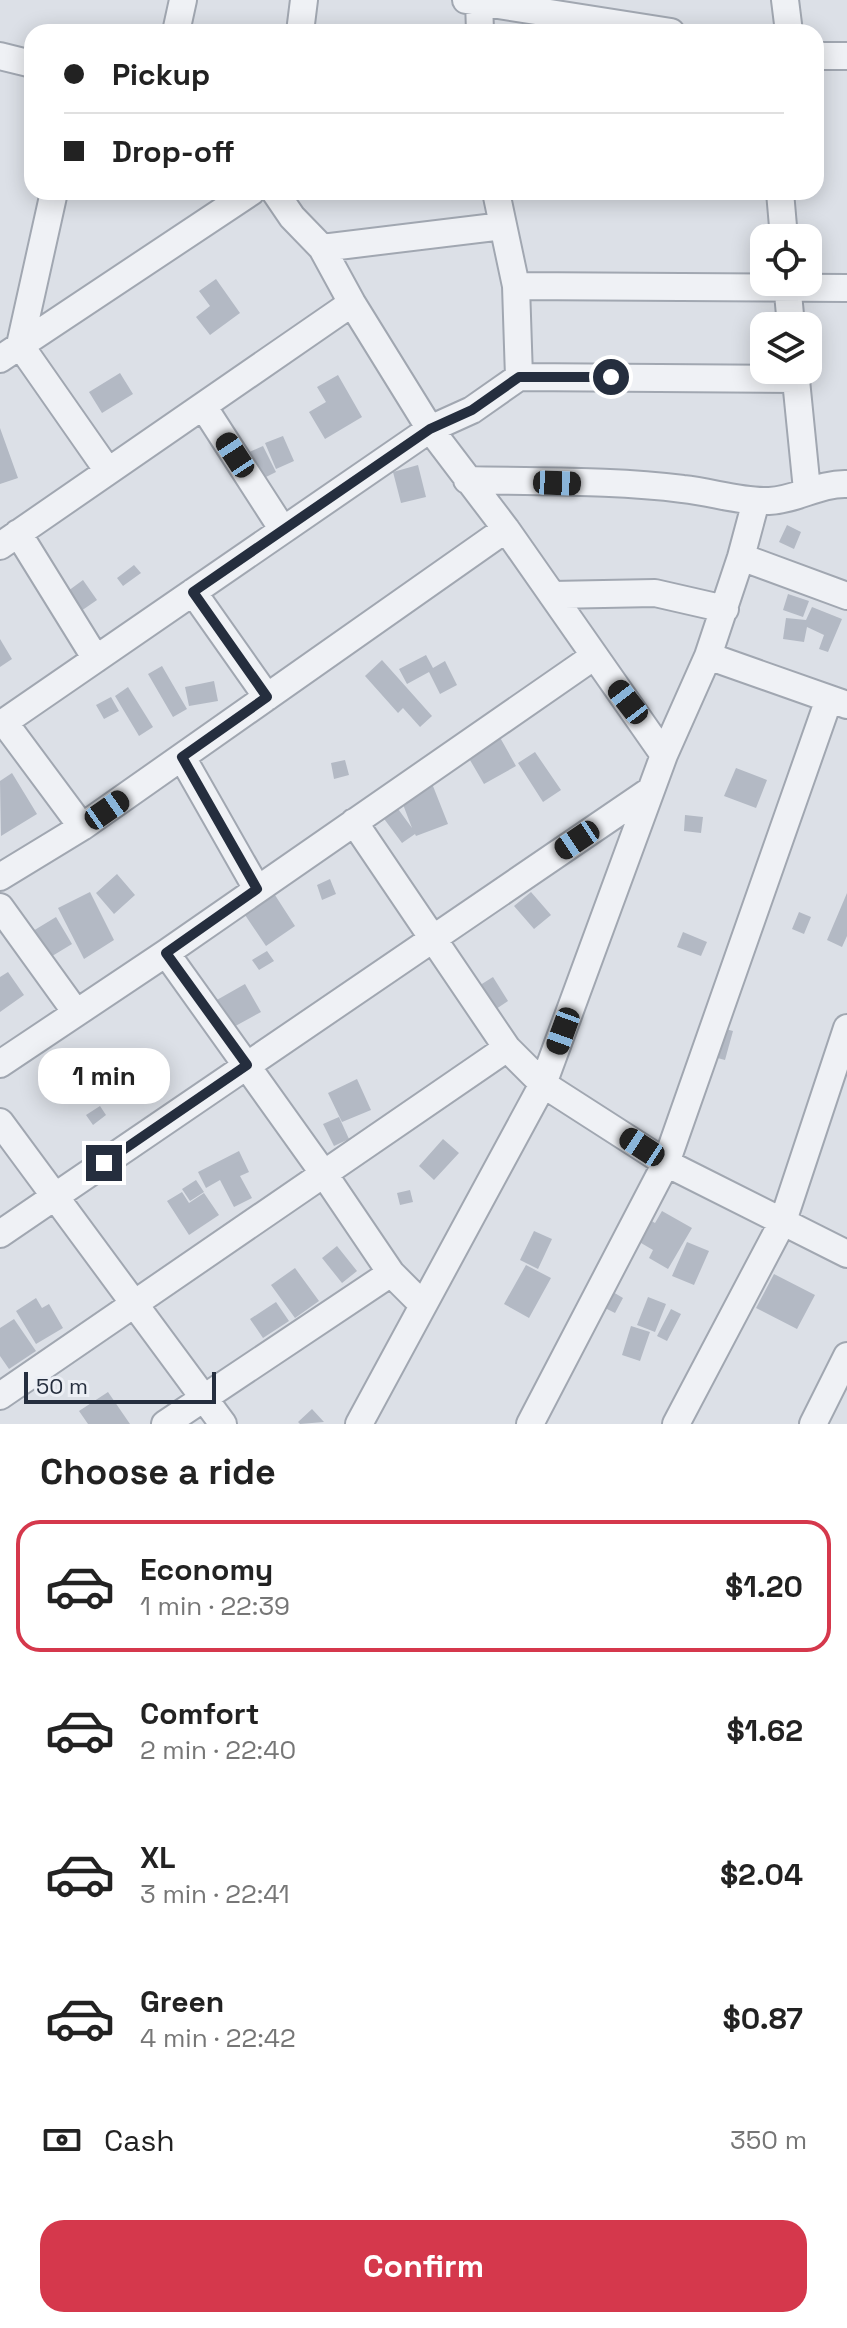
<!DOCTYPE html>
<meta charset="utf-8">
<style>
body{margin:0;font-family:"Space Grotesk",sans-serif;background:#f6f6f6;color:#222;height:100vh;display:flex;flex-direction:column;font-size:30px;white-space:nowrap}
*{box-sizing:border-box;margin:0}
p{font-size:26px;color:#767676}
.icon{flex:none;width:44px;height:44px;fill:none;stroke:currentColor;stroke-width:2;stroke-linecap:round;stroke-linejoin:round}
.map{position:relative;height:1424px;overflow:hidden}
.sheet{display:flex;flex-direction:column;background:#fff;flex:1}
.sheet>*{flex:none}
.hud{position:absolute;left:24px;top:24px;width:800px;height:176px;border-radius:24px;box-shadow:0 4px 20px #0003;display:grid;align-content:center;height:176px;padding:0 40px;background:#fff}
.controls{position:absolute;left:750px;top:224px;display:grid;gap:16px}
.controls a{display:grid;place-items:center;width:72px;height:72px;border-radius:16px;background:#fff;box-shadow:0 4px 20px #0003;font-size:40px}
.scale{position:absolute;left:24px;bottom:20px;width:192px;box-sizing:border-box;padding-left:8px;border:4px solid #252e3e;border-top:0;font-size:22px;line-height:28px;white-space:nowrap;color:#252e3e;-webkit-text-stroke:6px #eceff5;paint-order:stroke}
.end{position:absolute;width:36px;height:36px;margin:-18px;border:10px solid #252e3e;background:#fff;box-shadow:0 0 0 4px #fff}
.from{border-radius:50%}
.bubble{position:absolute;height:56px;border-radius:24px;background:#fff;box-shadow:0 4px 20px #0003;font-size:26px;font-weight:700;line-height:56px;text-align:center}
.car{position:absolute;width:24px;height:48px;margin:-24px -12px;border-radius:10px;box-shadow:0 0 6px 2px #0007;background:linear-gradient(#222 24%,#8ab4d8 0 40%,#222 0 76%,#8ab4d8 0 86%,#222 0)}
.hud b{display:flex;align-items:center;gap:28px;height:76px;font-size:30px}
.hud b+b{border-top:2px solid #e0e0e0}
.hud i{width:20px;height:20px;background:#222}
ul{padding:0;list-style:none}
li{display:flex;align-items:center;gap:24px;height:132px;margin:0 16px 12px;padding:0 24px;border:4px solid transparent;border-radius:24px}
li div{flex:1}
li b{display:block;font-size:30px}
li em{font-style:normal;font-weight:700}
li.on{border-color:#d5384c}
li>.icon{width:72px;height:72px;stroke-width:1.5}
h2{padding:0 40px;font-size:36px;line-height:96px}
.pay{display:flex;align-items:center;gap:20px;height:88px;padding:0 40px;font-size:30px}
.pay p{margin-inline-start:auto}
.primary-button{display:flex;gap:16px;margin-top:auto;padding:16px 40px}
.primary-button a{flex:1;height:92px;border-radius:24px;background:#d5384c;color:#fff;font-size:32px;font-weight:700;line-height:92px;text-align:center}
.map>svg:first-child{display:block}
.building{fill:#b3b9c4}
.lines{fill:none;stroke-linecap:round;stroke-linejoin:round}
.minor-casing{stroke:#a1a7b1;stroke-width:30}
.minor{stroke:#eff1f5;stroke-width:26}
.route{stroke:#252e3e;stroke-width:10}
</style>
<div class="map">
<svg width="847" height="1424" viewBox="0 0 847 1424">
<rect width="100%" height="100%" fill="#dce0e7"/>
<path class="building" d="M 216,279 L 240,313 L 210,335 L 196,317 L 210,306 L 199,291 Z
M 120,373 L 133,394 L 102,413 L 89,392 Z
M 338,375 L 362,417 L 325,439 L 309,412 L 326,402 L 317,387 Z
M 0,428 L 18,478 L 0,484 Z
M 283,436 L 294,461 L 276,469 L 265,443 Z
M 263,446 L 276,472 L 258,481 L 245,454 Z
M 418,465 L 426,497 L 401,503 L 393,472 Z
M 787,525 L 801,532 L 794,549 L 779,542 Z
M 134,565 L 141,573 L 123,586 L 117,578 Z
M 83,580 L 97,600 L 81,611 L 68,591 Z
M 788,594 L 809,601 L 803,617 L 783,610 Z
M 812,607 L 842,619 L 828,652 L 819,649 L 824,635 L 807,627 L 804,642 L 783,639 L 786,618 L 806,620 Z
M 0,639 L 12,659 L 0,667 Z
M 426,655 L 433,668 L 445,661 L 457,685 L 440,694 L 429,672 L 407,684 L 399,669 Z
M 382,660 L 432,716 L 420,727 L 403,708 L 398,713 L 365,676 Z
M 162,666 L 187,709 L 173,717 L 148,674 Z
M 214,681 L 218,701 L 189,706 L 185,687 Z
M 128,687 L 153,727 L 139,736 L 115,696 Z
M 111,697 L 119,711 L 104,719 L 96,705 Z
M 493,725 L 516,766 L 484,784 L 460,743 Z
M 535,752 L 561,790 L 543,802 L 518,763 Z
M 345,760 L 349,775 L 334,779 L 331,763 Z
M 736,768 L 767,780 L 756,808 L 724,796 Z
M 12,773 L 37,814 L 1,836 L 0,781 Z
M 431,781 L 448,824 L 416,836 L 415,834 L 402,843 L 379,812 L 393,802 L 412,828 L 399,794 Z
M 685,815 L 703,817 L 701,833 L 684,831 Z
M 117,874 L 135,895 L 114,914 L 96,893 Z
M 330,879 L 336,894 L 322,900 L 317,885 Z
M 90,892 L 114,940 L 84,959 L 58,908 Z
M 273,892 L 295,926 L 266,946 L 243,912 Z
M 531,892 L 551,915 L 534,929 L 514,906 Z
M 847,893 L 847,936 L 842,947 L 827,940 Z
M 799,912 L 811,917 L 804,934 L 792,929 Z
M 56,917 L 72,944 L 44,961 L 28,934 Z
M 683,932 L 707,942 L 701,956 L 677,947 Z
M 267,951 L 274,961 L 259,970 L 252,960 Z
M 8,972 L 24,995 L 0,1012 L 0,977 Z
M 493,977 L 508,1001 L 493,1011 L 477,987 Z
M 245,984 L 261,1012 L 230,1029 L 215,1001 Z
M 703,1023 L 733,1031 L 725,1060 L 695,1052 Z
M 357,1079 L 371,1110 L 342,1122 L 328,1093 Z
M 100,1106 L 106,1115 L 93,1125 L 86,1115 Z
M 339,1117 L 349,1139 L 334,1146 L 323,1124 Z
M 443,1139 L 459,1153 L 434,1180 L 419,1166 Z
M 239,1151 L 249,1172 L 240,1176 L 252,1198 L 234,1207 L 220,1180 L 206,1188 L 198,1172 Z
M 196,1180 L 204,1192 L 190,1201 L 182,1189 Z
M 410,1190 L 413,1202 L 400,1205 L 397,1193 Z
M 182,1192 L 189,1203 L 204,1193 L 219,1215 L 189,1235 L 167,1201 Z
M 662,1211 L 692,1228 L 668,1269 L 649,1258 L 653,1250 L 624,1233 L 636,1212 L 655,1223 Z
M 534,1231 L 552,1239 L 538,1269 L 520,1260 Z
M 687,1242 L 709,1251 L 694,1285 L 672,1276 Z
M 337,1246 L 357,1271 L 342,1283 L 322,1258 Z
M 526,1265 L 551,1278 L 529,1318 L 504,1304 Z
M 295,1268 L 319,1301 L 295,1318 L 271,1285 Z
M 774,1274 L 815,1295 L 797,1329 L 756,1308 Z
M 608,1289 L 623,1298 L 615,1313 L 599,1305 Z
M 648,1297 L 666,1304 L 655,1332 L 637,1325 Z
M 36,1298 L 42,1308 L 49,1304 L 63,1328 L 36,1344 L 16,1311 Z
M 276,1302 L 289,1321 L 263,1338 L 250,1319 Z
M 671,1309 L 681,1314 L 667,1341 L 657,1336 Z
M 14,1319 L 36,1351 L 9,1369 L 0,1356 L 0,1328 Z
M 631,1326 L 650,1332 L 640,1361 L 622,1355 Z
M 108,1392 L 130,1424 L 88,1424 L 79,1411 Z
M 312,1409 L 324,1422 L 300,1424 L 298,1422 Z"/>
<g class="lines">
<defs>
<path id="minor" d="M 466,0 L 671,32
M 479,0 L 480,32
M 785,0 L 789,32
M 176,32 L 183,0
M 300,32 L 304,0
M 0,56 L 32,64
M 816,56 L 847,56
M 54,192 L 20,345 L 108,471
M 275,192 L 292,217 L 322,248 L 352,303 L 430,429 L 506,529 L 664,755 L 543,1084 L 359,1424
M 496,192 L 516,286 L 519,377
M 780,192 L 784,238
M 322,248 L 503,226
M 787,282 L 791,326
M 516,286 L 847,288
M 0,359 L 251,192
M 795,370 L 807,490
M 203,406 L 283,530
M 467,480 C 539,482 612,480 683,489 C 712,492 741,502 769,501 C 797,500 819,483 847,484
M 18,533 L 96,659
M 0,546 L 352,303
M 741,557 L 847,596
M 193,592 L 267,697
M 552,595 L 655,593 L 725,609
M 708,656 L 847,705
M 4,722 L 82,827
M 0,725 L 430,429 L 472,410 L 519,377 L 795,379
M 664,755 L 708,656 L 741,557 L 756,501
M 182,757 L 257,889
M 354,822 L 507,1048 L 543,1084 L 666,1163 L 847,1254
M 0,877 L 82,827 L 506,529
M 0,907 L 75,1011
M 166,953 L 324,1174 L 391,1273 L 423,1305
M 0,1064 L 166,953 L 593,657
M 0,1122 L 223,1424
M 0,1234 L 651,790
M 0,1396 L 507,1048
M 165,1424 L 391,1273
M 530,1424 L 666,1163 L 829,699
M 676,1424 L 783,1221 L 847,1028
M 813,1424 L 847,1356"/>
</defs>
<use href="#minor" class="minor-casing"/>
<use href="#minor" class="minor"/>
</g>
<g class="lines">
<path class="route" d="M 104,1163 L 247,1065 L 166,953 L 257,889 L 182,757 L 267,697 L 193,592 L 430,429 L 472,410 L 519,377 L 611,377"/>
</g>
</svg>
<div class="controls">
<a><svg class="icon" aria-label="locate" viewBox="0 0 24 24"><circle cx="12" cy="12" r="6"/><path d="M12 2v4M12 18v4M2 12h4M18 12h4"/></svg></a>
<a><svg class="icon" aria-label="layers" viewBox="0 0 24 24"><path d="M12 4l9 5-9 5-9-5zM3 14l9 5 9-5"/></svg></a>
</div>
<div class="scale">50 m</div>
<i class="end from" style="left:611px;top:377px"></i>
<i class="end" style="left:104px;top:1163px"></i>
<div class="bubble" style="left:38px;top:1048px;width:132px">1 min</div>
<i class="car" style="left:235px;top:455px;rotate:327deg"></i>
<i class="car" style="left:557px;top:483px;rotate:92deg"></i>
<i class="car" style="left:628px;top:702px;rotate:322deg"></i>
<i class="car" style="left:107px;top:810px;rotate:55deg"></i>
<i class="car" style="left:577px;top:840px;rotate:236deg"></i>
<i class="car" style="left:563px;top:1031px;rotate:200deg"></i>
<i class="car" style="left:642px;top:1147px;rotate:303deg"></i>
<div class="hud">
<b><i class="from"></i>Pickup</b>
<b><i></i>Drop-off</b>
</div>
</div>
<section class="sheet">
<h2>Choose a ride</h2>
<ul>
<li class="on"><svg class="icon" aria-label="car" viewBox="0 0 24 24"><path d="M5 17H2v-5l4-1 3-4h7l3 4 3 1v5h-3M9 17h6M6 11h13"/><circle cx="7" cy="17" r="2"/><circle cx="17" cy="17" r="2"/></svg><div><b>Economy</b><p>1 min · 22:39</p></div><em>$1.20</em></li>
<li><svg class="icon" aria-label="car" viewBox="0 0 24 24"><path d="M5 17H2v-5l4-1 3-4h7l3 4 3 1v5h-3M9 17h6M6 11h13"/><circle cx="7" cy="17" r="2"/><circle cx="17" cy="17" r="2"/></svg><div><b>Comfort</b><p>2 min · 22:40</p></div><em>$1.62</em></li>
<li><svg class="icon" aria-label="car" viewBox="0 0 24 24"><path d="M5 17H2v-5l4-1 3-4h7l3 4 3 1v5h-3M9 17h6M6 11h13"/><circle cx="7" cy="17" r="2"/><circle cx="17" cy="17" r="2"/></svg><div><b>XL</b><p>3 min · 22:41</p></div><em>$2.04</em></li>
<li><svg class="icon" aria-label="car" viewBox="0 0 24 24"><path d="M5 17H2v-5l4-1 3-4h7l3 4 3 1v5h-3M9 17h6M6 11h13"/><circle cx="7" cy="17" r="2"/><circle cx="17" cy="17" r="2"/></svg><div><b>Green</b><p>4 min · 22:42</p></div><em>$0.87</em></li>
</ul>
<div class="pay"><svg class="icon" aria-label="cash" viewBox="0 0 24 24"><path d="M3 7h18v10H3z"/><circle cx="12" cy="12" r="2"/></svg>Cash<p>350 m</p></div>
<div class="primary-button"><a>Confirm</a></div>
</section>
